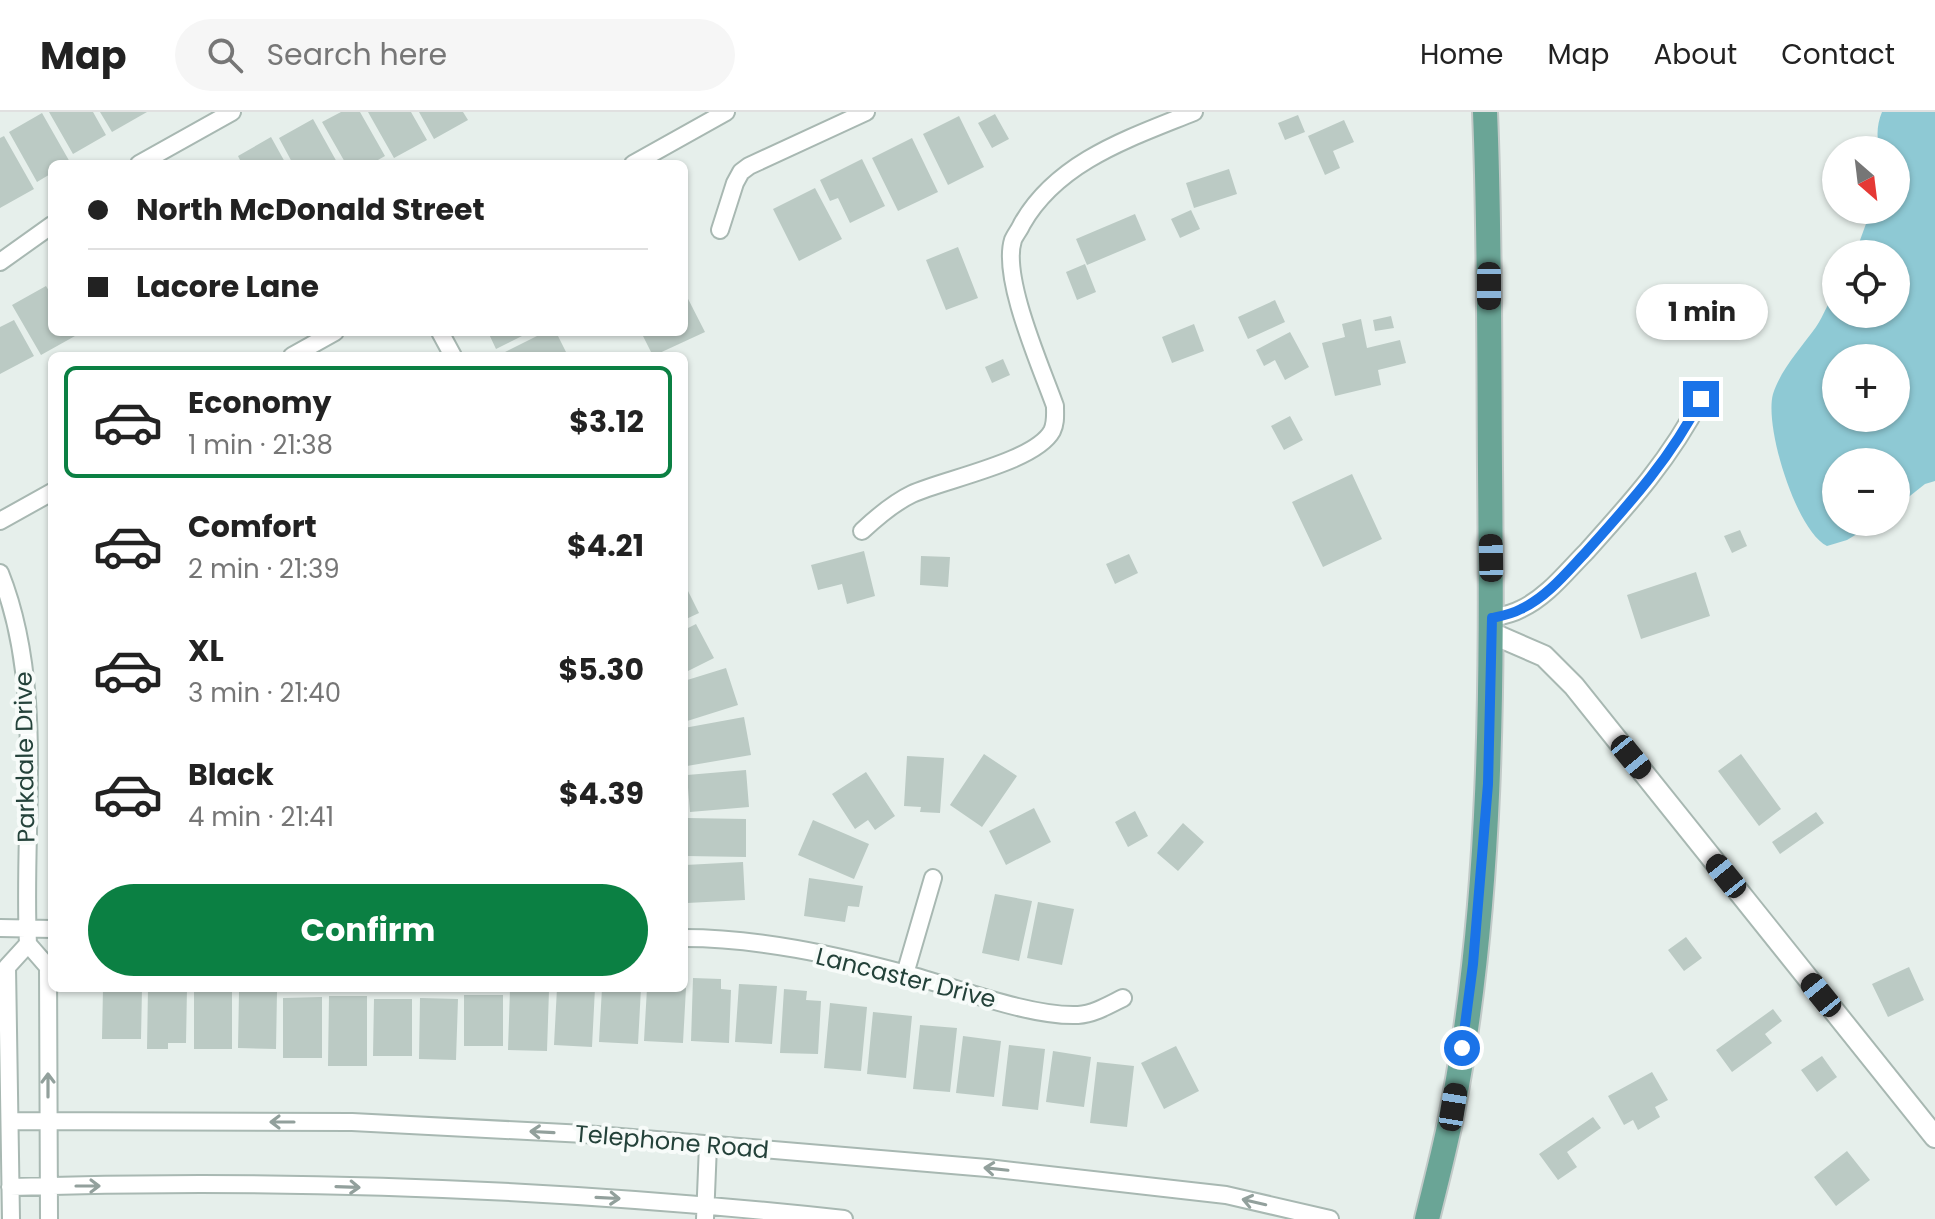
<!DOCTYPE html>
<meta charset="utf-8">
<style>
body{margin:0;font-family:Poppins,sans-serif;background:#f6f6f6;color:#222;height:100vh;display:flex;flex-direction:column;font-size:30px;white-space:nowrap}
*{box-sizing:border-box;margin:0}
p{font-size:26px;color:#767676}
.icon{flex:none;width:44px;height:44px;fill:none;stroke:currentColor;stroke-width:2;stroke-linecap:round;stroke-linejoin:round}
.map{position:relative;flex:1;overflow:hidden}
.details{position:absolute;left:48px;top:240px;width:640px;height:640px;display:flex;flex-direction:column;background:#fff;border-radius:12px;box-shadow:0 2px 6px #0004}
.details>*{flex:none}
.top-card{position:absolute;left:48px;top:48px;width:640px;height:176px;border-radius:12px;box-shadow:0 2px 6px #0004;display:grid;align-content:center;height:176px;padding:0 40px;background:#fff}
.needle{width:52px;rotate:152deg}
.buttons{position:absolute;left:1822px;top:24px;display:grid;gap:16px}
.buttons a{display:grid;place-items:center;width:88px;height:88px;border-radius:50%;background:#fff;box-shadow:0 2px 6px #0004;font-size:40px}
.end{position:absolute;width:36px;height:36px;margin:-18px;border:10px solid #1a73e8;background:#fff;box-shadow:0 0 0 4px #fff}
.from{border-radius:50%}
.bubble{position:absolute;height:56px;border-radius:28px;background:#fff;box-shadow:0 2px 6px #0004;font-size:26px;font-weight:700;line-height:56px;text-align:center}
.car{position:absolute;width:24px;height:48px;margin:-24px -12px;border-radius:10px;box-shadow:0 0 6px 2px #0007;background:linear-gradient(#222 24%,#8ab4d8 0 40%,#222 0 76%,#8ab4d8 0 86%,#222 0)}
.top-card b{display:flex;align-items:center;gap:28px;height:76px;font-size:30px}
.top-card b+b{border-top:2px solid #e0e0e0}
.top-card i{width:20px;height:20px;background:#222}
ul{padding:14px 0 0;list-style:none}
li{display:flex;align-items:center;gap:24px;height:112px;margin:0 16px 12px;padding:0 24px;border:4px solid transparent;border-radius:12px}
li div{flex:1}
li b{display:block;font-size:30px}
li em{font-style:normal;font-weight:700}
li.active{border-color:#0b8043}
li>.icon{width:72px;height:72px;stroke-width:1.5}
.action{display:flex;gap:16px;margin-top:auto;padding:16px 40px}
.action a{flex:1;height:92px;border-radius:48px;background:#0b8043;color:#fff;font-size:32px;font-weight:700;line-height:92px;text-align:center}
header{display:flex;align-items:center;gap:48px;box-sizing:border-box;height:112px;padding:0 40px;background:#fff;border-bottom:2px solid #e0e0e0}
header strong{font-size:38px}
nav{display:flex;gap:44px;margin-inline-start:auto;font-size:28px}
.search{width:560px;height:72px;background:#f6f6f6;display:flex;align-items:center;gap:20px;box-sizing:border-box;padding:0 28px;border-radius:44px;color:#767676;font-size:30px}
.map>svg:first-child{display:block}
.water{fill:#8ec9d4;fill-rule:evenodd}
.building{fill:#bbcac4}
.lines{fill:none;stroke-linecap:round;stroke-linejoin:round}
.minor-casing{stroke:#a8b8b2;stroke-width:20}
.tertiary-casing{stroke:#a8b8b2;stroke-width:24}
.primary-casing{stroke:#c2cac8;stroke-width:28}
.minor{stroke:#fff;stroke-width:16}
.tertiary{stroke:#fff;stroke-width:20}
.primary{stroke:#6aa596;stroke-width:24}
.oneway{stroke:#92a09c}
.route{stroke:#1a73e8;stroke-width:10}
.labels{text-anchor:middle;stroke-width:8;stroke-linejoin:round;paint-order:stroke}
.street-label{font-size:24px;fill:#24423a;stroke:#f7fbf9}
</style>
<header>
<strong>Map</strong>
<div class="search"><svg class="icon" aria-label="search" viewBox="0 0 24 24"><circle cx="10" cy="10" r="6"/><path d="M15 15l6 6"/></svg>Search here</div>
<nav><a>Home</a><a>Map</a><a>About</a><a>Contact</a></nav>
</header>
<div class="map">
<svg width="1935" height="1107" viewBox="0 0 1935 1107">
<rect width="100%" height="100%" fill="#e6efeb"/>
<path class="water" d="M 1882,0 L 1935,0 L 1935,369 L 1925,372 L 1896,395 L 1896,350 L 1836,350 L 1836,410 L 1877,410 L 1847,428 L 1827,434 C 1796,419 1764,314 1773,282 C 1781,257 1801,236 1816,215 C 1824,203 1829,189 1836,177 L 1836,202 L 1896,202 L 1896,142 L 1855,142 L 1871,98 L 1896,98 L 1896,38 L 1880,38 C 1876,25 1877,12 1882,0 ZM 1836,246 L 1896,246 L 1896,306 L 1836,306 Z"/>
<path class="building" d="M 49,0 L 93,0 L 106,23 L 73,42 Z
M 100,0 L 147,0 L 112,20 Z
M 341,0 L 360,0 L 385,44 L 371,52 L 346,52 L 322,10 Z
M 368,0 L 411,0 L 427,28 L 394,46 Z
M 419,0 L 463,0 L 468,8 L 434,27 Z
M 42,1 L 71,52 L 52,52 L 52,61 L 37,70 L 9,20 Z
M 995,2 L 1009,27 L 992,36 L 978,11 Z
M 1298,3 L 1305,20 L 1285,28 L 1278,11 Z
M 959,4 L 984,55 L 948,73 L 923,22 Z
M 313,7 L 338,52 L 293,52 L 279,26 Z
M 1344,8 L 1354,30 L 1333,39 L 1340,56 L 1325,63 L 1308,24 Z
M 4,24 L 34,77 L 0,96 L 0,26 Z
M 271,25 L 286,52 L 242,52 L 238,44 Z
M 912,26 L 938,80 L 898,99 L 872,46 Z
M 862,47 L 885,94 L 850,111 L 838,86 L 830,89 L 820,68 Z
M 1229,57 L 1237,82 L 1194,96 L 1186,71 Z
M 815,76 L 842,127 L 799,149 L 773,97 Z
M 1191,98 L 1200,117 L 1180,126 L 1171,107 Z
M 1135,102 L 1146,128 L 1087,153 L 1076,127 Z
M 958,135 L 978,186 L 946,198 L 926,148 Z
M 1085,152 L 1096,180 L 1077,188 L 1066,160 Z
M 46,174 L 52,184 L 52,220 L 72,220 L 75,224 L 41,243 L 12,193 Z
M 684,179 L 705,220 L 653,244 L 641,220 L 684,220 Z
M 1275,188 L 1285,210 L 1248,227 L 1238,205 Z
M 1391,204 L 1394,216 L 1375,219 L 1373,208 Z
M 1361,207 L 1367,236 L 1400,228 L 1406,251 L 1378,258 L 1381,273 L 1335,284 L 1322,231 L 1345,225 L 1342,212 Z
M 14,208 L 34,244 L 0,262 L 0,215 Z
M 1194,212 L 1204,239 L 1172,251 L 1162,225 Z
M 488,220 L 530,220 L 496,237 Z
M 545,220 L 556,220 L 568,244 L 497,244 Z
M 1290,220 L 1309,255 L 1285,268 L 1275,248 L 1264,254 L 1256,238 Z
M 1003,247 L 1010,263 L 992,271 L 985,255 Z
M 1290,304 L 1303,328 L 1284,338 L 1271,314 Z
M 1352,362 L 1382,427 L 1323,455 L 1292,390 Z
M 1740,418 L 1747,434 L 1732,441 L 1724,424 Z
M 864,439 L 875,484 L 847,492 L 842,472 L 818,478 L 811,453 Z
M 1129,442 L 1138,461 L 1115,472 L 1106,452 Z
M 921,444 L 950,445 L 948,475 L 920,473 Z
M 1696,460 L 1710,504 L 1641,527 L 1627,483 Z
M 684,471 L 699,501 L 684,508 Z
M 696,512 L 714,546 L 684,561 L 684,518 Z
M 726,556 L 738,593 L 684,610 L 684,569 Z
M 744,605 L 751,643 L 687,654 L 684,616 Z
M 984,642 L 1017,664 L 982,715 L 950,693 Z
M 1741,642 L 1781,697 L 1759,714 L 1718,659 Z
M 907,644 L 944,646 L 940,701 L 920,700 L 921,695 L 904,694 Z
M 746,658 L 749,695 L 690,700 L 687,663 Z
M 866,660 L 895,704 L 875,718 L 868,708 L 855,717 L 832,682 Z
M 1034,696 L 1051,730 L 1006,753 L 989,719 Z
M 1135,699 L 1148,724 L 1128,735 L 1115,710 Z
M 1816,700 L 1824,711 L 1780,742 L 1772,730 Z
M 687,706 L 746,707 L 746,745 L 686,744 Z
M 813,708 L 869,732 L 854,767 L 798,743 Z
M 1183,711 L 1204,730 L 1178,759 L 1157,741 Z
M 743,750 L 745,788 L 687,791 L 685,753 Z
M 809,766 L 863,774 L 859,795 L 848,794 L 845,810 L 804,804 Z
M 995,782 L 1032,789 L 1019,849 L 982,841 Z
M 1038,790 L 1074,797 L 1062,853 L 1027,846 Z
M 1686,825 L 1702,846 L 1684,859 L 1668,838 Z
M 1909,855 L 1924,888 L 1888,905 L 1872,872 Z
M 693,866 L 721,867 L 721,877 L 731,878 L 729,931 L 691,929 Z
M 739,872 L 777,874 L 772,932 L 735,930 Z
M 103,876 L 142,876 L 141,927 L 102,927 Z
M 148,876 L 187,876 L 186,931 L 168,931 L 168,937 L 147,937 Z
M 232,876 L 232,937 L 194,937 L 194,877 Z
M 557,876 L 595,876 L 592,935 L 554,933 Z
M 602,876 L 641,876 L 638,932 L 599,930 Z
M 647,876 L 686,876 L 683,931 L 644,929 Z
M 510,877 L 549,878 L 547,939 L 508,938 Z
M 784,877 L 807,879 L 806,888 L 821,889 L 818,942 L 780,941 Z
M 239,880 L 277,880 L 276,937 L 238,936 Z
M 464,883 L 503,883 L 503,934 L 464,934 Z
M 329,884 L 367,884 L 367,954 L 328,954 Z
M 322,885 L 322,946 L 283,946 L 283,886 Z
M 420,886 L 458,887 L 456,948 L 419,947 Z
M 374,887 L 412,887 L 412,944 L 373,944 Z
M 830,891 L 867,895 L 861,959 L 824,956 Z
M 1773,897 L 1782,909 L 1765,922 L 1772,931 L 1732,960 L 1716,938 Z
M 873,900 L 912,904 L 906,966 L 867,962 Z
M 920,913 L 957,916 L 950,980 L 913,977 Z
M 963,924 L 1001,929 L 994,985 L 956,981 Z
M 1009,933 L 1045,937 L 1038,998 L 1002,994 Z
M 1176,934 L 1199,979 L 1164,997 L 1141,951 Z
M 1053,939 L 1091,945 L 1084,995 L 1046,990 Z
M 1822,944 L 1837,965 L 1817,980 L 1801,958 Z
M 1097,950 L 1134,954 L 1127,1015 L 1090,1011 Z
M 1652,960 L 1668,988 L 1655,995 L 1660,1005 L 1638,1018 L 1633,1008 L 1624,1013 L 1608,984 Z
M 1593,1005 L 1601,1016 L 1567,1040 L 1577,1055 L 1558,1068 L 1539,1042 Z
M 1847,1039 L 1870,1068 L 1836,1094 L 1814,1065 Z"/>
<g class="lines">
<defs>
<path id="minor" d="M 139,52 L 232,0
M 633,52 L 726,0
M 720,118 L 735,71 L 741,60 L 749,54 L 866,0
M 0,150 L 52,113
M 440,220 L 453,244
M 292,244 L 335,220
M 0,409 L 52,380
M 862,419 C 877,405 893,391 912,382 C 945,367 1035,350 1052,319 C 1056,311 1055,303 1055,294 C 1042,257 1001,166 1013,128 C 1015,123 1020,117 1022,112 C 1058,49 1130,26 1194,0
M 0,461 C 46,576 22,710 28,832 L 48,855 L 49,1107
M 1492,506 C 1502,504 1512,502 1521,497 C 1547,485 1566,460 1586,440 C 1631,390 1670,347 1701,287
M 0,816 L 52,817
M 684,826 C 758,826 835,843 906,862 C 955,875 1029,905 1078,903 C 1094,902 1109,893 1123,886
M 905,862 L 933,766
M 10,1009 L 352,1010 L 585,1022 L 987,1056 L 1226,1083 L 1330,1107
M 10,1075 C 288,1066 568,1077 844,1107
M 11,1107 L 7,855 L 28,832
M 705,1107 L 708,1033"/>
<path id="tertiary" d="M 1491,521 L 1544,544 L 1574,574 L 1935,1025"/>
<path id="primary" d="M 1427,1107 C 1436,1070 1446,1033 1453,995 C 1493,786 1492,569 1490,357 C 1489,238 1490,119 1485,0"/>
</defs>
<use href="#minor" class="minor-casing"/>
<use href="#tertiary" class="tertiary-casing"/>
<use href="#primary" class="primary-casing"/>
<use href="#minor" class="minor"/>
<use href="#tertiary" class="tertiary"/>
<use href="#primary" class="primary"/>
</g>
<defs><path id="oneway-shaft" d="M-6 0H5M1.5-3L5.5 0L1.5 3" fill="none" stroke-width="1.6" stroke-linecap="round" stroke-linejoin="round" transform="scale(2)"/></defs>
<g class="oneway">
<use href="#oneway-shaft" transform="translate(48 973) rotate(-90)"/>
<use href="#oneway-shaft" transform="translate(282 1010) rotate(-180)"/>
<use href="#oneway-shaft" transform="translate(542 1020) rotate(-177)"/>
<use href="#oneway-shaft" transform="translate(996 1057) rotate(-174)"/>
<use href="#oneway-shaft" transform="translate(88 1074)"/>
<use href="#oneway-shaft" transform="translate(348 1075) rotate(2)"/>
<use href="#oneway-shaft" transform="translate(608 1086) rotate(3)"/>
<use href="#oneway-shaft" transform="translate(1254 1090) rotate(-167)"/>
</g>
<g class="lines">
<path class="route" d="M 1462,936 L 1473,852 L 1488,672 L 1492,506 C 1501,504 1512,502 1521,497 C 1547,485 1567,460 1586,440 C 1630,391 1671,346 1701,287"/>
</g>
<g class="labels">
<g class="street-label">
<text transform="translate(25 645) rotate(-91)" y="8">Parkdale Drive</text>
<text transform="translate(906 866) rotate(14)" y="8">Lancaster Drive</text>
<text transform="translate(672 1030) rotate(5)" y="8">Telephone Road</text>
</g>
</g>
</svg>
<div class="buttons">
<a><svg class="needle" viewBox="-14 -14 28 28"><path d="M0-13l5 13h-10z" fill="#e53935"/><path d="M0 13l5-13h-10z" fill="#767676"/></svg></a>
<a><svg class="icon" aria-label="locate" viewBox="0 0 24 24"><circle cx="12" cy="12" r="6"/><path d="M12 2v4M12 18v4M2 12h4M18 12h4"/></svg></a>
<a>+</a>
<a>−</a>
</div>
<i class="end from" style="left:1462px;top:936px"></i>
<i class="end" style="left:1701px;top:287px"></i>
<div class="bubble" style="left:1636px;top:172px;width:132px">1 min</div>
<i class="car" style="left:1489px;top:174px;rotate:180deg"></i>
<i class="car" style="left:1491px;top:446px;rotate:359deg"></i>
<i class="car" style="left:1631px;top:645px;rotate:141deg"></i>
<i class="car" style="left:1726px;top:764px;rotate:321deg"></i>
<i class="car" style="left:1821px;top:883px;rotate:321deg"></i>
<i class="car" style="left:1453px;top:995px;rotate:9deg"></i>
<div class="top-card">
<b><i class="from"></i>North McDonald Street</b>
<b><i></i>Lacore Lane</b>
</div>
<section class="details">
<ul>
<li class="active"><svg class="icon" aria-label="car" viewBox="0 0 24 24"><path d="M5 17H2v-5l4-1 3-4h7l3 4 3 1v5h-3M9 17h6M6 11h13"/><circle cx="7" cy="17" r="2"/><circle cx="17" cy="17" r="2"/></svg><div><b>Economy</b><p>1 min · 21:38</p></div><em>$3.12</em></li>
<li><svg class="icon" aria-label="car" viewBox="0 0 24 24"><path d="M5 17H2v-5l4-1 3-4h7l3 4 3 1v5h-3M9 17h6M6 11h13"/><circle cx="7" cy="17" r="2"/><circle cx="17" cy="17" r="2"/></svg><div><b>Comfort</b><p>2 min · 21:39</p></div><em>$4.21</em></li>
<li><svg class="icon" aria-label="car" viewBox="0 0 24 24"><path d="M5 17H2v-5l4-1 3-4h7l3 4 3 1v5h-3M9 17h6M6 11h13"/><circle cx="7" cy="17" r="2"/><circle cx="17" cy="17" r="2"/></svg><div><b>XL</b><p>3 min · 21:40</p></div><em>$5.30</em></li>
<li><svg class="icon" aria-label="car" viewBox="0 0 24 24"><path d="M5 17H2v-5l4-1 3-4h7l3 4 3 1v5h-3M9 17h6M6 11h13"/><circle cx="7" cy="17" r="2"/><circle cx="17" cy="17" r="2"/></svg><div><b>Black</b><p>4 min · 21:41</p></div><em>$4.39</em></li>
</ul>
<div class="action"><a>Confirm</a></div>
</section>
</div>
